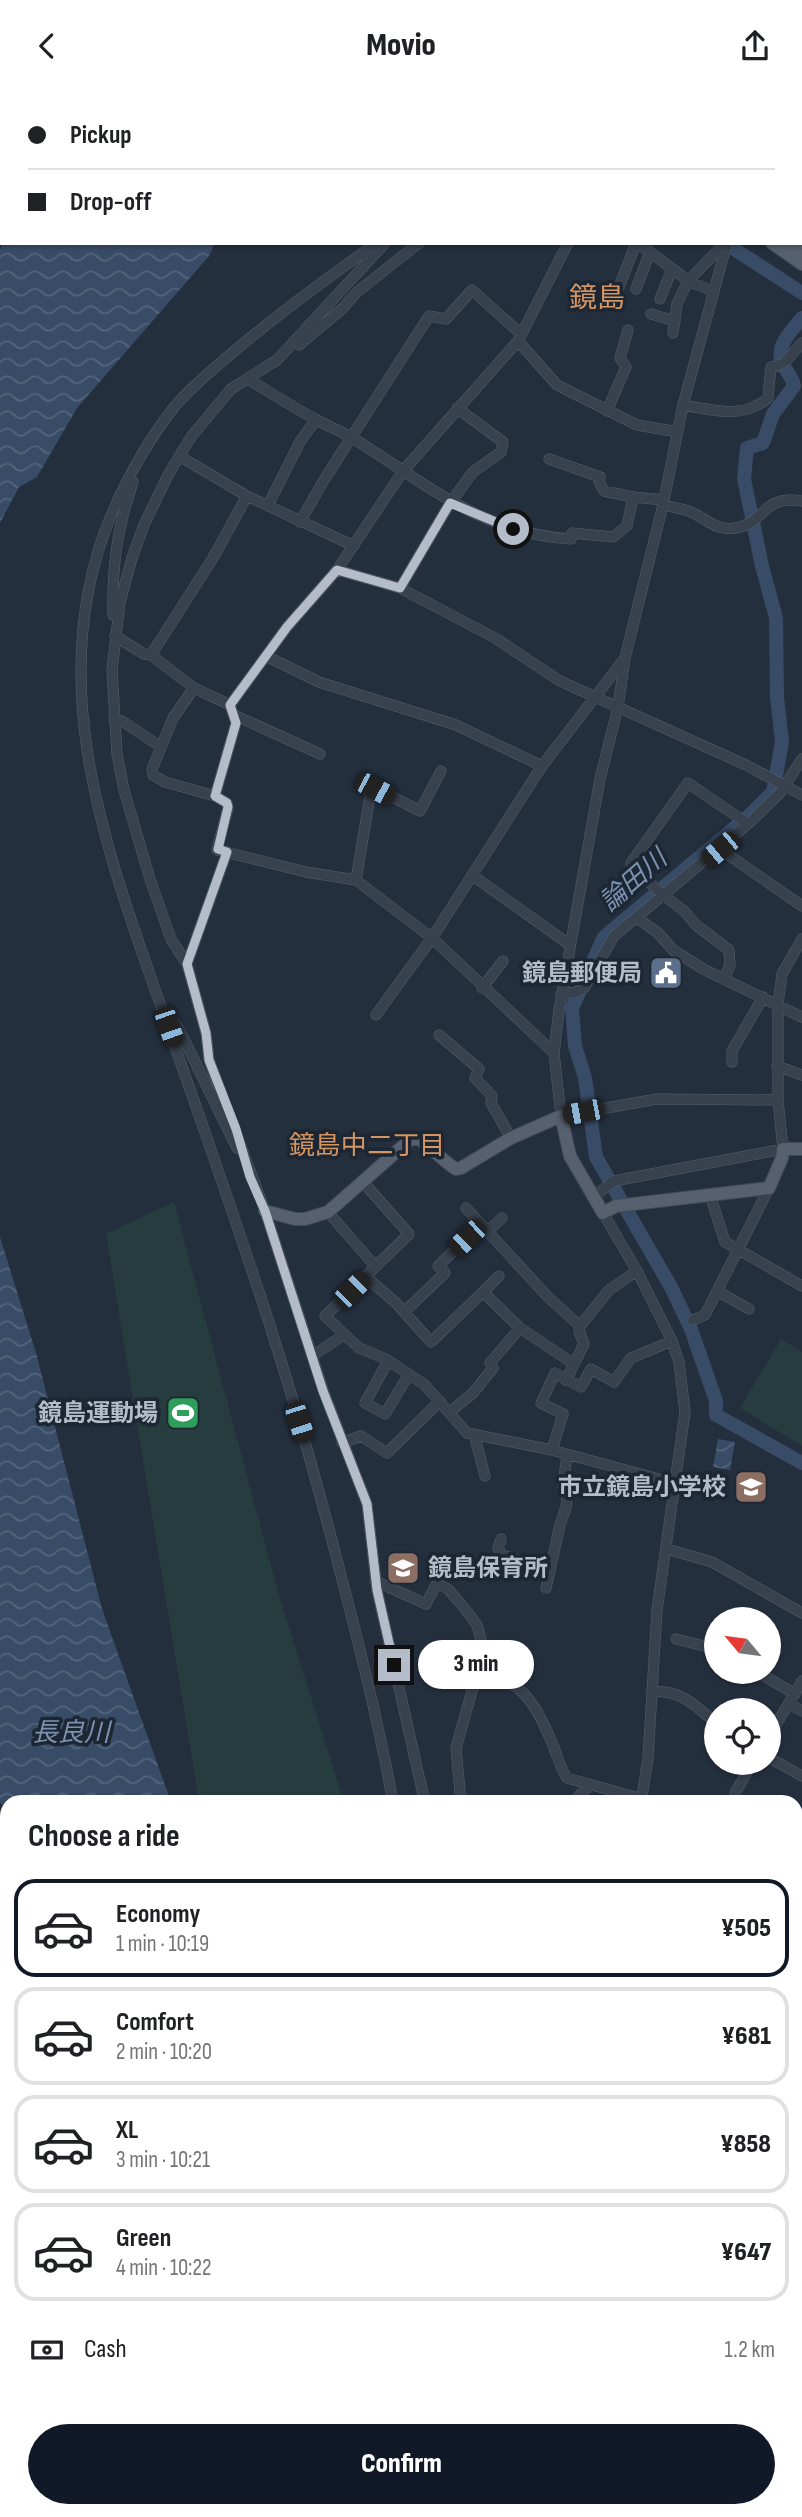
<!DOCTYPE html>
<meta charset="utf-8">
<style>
body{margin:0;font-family:"Sofia Sans Condensed","Noto Sans JP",sans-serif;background:#f6f6f6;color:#202124;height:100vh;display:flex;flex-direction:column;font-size:26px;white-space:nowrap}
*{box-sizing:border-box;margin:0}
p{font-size:23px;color:#757577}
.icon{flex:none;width:38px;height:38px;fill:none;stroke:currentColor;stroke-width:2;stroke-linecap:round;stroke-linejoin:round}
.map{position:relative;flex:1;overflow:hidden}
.details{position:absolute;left:0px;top:1704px;width:803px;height:723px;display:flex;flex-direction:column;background:#fff;border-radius:21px 21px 0 0;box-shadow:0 2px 5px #0004}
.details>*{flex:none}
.hud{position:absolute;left:0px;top:0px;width:803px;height:154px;box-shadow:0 2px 5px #0004;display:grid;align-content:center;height:154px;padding:0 28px;background:#fff}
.needle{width:46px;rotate:299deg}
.buttons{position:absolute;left:704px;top:1516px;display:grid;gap:14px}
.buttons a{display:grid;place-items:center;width:77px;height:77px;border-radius:50%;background:#fff;box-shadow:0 2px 5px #0004;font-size:35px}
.end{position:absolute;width:32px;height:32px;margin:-16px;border:9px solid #b4bcc9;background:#111;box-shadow:0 0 0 4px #111}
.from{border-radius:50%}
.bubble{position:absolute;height:49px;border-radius:24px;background:#fff;box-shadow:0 2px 5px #0004;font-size:23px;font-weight:800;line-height:49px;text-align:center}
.car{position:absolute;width:21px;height:42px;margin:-21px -10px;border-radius:9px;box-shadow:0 0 5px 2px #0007;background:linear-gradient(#222 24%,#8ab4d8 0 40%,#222 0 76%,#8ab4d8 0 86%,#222 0)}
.hud b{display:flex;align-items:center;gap:24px;height:66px;font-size:26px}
.hud b+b{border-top:2px solid #e0e0e0}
.hud i{width:18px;height:18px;background:#202124}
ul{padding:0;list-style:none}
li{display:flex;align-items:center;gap:21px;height:98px;margin:0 14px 10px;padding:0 14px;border:4px solid #e0e0e0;border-radius:21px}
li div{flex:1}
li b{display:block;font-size:26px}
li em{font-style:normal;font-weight:800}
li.active{border-color:#111827}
li>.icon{width:63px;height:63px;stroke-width:1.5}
h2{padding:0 28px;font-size:32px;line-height:84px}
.pay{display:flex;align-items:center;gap:18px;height:77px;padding:0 28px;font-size:26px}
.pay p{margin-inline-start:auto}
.primary-button{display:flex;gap:14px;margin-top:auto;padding:14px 28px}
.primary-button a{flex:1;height:80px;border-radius:42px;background:#111827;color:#fff;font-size:28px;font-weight:800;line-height:80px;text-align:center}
header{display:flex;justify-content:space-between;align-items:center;height:91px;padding:0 28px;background:#fff;font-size:32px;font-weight:800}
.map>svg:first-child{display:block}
.pitch{fill:#263c3f}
.water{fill:url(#water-waves)}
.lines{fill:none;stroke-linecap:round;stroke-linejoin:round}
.stream{stroke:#394c67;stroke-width:2.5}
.river{stroke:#394c67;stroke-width:14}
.minor-casing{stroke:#565f6c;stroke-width:11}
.major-casing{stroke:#414a57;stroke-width:14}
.minor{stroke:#38414e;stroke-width:10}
.major{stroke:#56606e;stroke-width:12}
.route{stroke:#b4bcc9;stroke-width:9}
.labels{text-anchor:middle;stroke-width:7;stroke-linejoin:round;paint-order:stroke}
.poi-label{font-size:24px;font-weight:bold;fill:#b4bcc9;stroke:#1d2633;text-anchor:end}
.water-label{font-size:26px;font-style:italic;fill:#7c92b1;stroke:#1d2633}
.neighbourhood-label{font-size:26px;fill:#d59563;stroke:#1d2633}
.quarter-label{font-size:28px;fill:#d59563;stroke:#1d2633}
</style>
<header><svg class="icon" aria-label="back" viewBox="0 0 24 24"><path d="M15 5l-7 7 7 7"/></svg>Movio<svg class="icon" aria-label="share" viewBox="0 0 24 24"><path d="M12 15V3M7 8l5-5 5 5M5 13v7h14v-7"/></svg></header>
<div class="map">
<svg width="802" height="2426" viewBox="0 0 802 2426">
<defs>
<pattern id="water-waves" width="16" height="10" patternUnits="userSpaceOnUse" patternTransform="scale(1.75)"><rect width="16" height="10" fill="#394c67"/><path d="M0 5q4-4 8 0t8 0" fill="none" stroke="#53647b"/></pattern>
</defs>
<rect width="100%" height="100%" fill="#242f3e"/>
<path class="pitch" d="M 174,1111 L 278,1501 L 344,1711 L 199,1711 L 106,1143 Z
M 781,1248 L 802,1261 L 802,1355 L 740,1317 Z
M 323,2420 L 409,2420 L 410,2426 L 324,2426 Z"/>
<path class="water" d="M 4,152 L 215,152 L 209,165 L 77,317 L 37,386 L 19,396 L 0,432 L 0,158 Z
M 0,1146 L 36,1262 L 102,1518 L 171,1711 L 7,1712 L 7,1719 L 0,1712 Z
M 718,1348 L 735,1351 L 730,1379 L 713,1376 Z
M 0,2229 L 7,2251 L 7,2346 L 0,2322 Z
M 132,2420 L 294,2420 L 294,2426 L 134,2426 Z"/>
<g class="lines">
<path class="stream" d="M 796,2397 L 802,2399"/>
<path class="river" d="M 725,152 L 802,202
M 802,227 C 793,238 777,253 781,269 C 784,279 792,284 794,295 L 773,323 L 763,352 L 747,357 L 744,388 L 762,475 L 776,527 L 777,606 L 782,651 L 773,701 L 752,722 L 604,846 L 572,917 L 575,955 L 585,987 L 596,1066 L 671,1196 L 691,1238 L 716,1310 L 716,1324 L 802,1372"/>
<defs>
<path id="minor" d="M 600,0 L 603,2
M 646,0 L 652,2
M 21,2 L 23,0
M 770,2 L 770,0
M 0,24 L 2,22
M 377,152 C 327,187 278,223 232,262 C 212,279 192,295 175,315 C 149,348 126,389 110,427 C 39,600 113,775 169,939 C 200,1026 230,1113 259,1201 C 291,1297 318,1394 343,1492 C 362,1565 380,1637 393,1712
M 385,152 L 277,269 L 231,298 L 191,346 L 168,384 L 144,434 L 132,467 L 120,511 L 112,579 L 117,663 L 124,699 L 150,788 L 171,848 L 187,873 L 206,942 L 209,969 L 265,1120 L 323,1299 L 367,1413 L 377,1499 L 425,1712
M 638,152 L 690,191 L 713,200
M 727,152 L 683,314 L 663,414 L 625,567 L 618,616 L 600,688 L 559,919 L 554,962 L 561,1025 L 657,1008 L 778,1009
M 619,196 L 636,152
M 636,198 L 650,161
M 660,208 L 672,178
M 651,223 L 675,230
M 673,242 L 677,213 L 688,190 L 720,157 L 726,156
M 518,250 L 557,294 L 637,334 L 678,341
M 299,254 L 343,217 L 357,201 L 419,152
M 248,288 C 271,302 294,317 317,329 C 328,335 340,340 351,346 C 424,391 481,443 571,448 L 572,442 L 613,446 L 627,435 L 633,406 L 664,409
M 683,314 C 713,319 743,329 768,307 L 771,276 C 787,275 792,261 802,252
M 607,320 L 626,276 L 620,267 L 628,239
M 179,365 L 247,405 L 354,455
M 549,368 L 600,386 L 599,391 L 604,400 L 633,406
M 268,414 L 301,349 L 316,329
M 663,414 C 673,417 685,417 695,423 C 709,430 717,440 735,437 C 766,433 761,403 802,410
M 300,431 L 324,389 L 429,225 L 446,228 L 472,199 L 520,242
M 337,479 L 400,497 L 495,547 L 560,590 L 746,674 L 802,704
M 400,497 L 450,412 L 473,381 L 501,361 L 503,351 L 457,317
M 113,524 C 112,474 117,439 133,391
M 115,545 L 144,563 L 151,564 L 194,597 L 230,614 L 236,632 L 215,705 L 227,712 L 228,717 L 217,759 L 306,781 L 356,789 L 432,847 L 554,962
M 151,564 L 213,467 L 247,405
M 266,565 L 319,591 L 456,634 L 542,675
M 194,597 L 173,627 L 152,678 L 153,684 L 165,691 L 215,705
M 230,614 L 287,536 L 337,479 L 403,380 L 518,250 L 568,152
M 236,625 L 320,663
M 114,629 L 122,630 L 161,656
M 720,758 L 802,815
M 472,784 L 570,854
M 356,789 L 371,699 L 375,697 L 420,720 L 441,680
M 637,827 L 658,842 L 673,859 L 705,879 L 802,926
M 187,873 L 227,761
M 724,888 L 730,874 L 729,859 L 696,834 L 684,820 L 657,799 L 631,772 L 688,692 L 748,733
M 482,897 L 503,870
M 561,903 L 577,901 L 584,897 L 614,845 L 749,732 L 780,702 L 802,668
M 165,922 L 177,934 L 237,1057
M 376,924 L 432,847 L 542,675 L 625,567
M 439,944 L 479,978 L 475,987 L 492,1005 L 491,1012 L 511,1047
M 732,971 L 732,960 L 763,906
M 777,975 L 802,984
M 363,1091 L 409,1143 L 325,1225 L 359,1257 L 386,1268 L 425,1294 L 467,1342 L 552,1359 L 677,1393
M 710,1104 L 725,1151 L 802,1195
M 593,1106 L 614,1090 L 783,1058 L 778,1009 L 778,913 L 782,883 L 802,848
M 466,1117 L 548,1206 L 580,1235
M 328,1121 L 375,1175
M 603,1122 L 637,1180 L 672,1250 L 679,1271 L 685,1321 L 657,1519 L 648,1667 L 641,1712
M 487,1141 L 502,1127
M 365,1185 L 396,1212 L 431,1251 L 483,1201 L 520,1237 L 574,1273 L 566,1289
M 717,1200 L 749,1218
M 483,1201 L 499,1185
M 404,1221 L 445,1182 L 438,1175 L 481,1134
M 693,1229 L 705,1224 L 769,1097
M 312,1265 L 344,1244
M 388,1270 L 365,1312 L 385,1323 L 409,1283
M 574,1273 L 584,1253 L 579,1240 L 580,1235 L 609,1199 L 637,1180
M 451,1320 L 473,1302 L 493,1277 L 490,1272 L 520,1237
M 474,1343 L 485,1385
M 342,1352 L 361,1345 L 387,1362 L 440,1310
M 552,1359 L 563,1323 L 541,1312 L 555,1282 L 581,1296 L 591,1278 L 614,1291 L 631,1267 L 672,1250
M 501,1448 L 498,1457 L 502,1464 L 549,1478
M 667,1458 L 712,1471 L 802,1522
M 375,1490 L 426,1513 L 437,1492 L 448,1498 L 466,1519 L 477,1534 L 481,1549 L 478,1578 L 456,1657 L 461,1712
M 546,1497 L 560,1434 L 566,1416 L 567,1408 L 563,1396 L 567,1363
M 676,1548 L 716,1558
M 478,1578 C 522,1591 535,1610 552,1652 C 557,1663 560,1677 567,1687 L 642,1708
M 756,1580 L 795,1603
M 652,1600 C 683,1600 693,1613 716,1632
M 789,1613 L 802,1620
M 768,1647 L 802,1590
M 768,1666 L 802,1685
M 572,1712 L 590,1694
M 735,1712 L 735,1702 L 753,1671
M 796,1754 L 802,1757
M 796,1796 L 802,1799
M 796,1868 L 802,1871
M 796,1922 L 801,1923
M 796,1956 L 802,1960
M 796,2014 L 802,2017
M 796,2122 L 802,2128
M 796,2251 L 802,2244
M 796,2309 L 802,2303
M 796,2390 L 802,2392
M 447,2420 L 449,2426
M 489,2420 L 491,2426
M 588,2420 L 593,2426
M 514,2426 L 522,2420
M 562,2426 L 568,2420
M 683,2426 L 688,2420"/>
<path id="major" d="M 549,0 L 551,2
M 576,0 L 579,2
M 591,0 L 594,2
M 0,3 L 3,0
M 802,151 L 802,152
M 772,152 L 802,173
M 787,152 L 802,162
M 265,1120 L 295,1128 L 305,1128 L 328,1121 L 411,1048 L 419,1048 L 450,1074 L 456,1078 L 461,1077 L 511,1047 L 561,1025 L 570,1065 L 603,1122 L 616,1115 L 769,1097 L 782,1067 L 783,1058 L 802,1058
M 796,2188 L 802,2182
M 796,2204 L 802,2197
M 533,2426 L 540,2420"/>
</defs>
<use href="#minor" class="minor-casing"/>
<use href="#major" class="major-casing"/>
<use href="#minor" class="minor"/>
<use href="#major" class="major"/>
</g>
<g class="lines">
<path class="route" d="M 394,1574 L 377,1499 L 367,1413 L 323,1300 L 265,1120 L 250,1086 L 236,1038 L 209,969 L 206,942 L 187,873 L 227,761 L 218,758 L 228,716 L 227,712 L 215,705 L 236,632 L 230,614 L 287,536 L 337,479 L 400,497 L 450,412 L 513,438"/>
</g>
<defs>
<symbol id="civic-square" viewBox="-11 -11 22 22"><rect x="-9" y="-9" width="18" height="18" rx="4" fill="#5c6f8a" stroke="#1d2633"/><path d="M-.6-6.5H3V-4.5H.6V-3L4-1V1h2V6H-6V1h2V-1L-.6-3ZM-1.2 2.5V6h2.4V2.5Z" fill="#fff"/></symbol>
<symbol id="stadium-square" viewBox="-11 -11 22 22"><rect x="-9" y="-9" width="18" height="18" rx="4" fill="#2e9e5b" stroke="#1d2633"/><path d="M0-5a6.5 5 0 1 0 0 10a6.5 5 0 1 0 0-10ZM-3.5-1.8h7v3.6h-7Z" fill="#fff"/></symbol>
<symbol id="school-square" viewBox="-11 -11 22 22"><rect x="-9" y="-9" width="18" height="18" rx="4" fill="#8d6e63" stroke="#1d2633"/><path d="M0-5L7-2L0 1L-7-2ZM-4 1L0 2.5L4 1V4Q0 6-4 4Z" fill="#fff"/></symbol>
</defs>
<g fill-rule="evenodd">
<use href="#civic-square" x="647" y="863" width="38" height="38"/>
<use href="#stadium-square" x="164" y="1303" width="38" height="38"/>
<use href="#school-square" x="732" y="1377" width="38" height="38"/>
<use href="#school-square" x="384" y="1458" width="38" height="38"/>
</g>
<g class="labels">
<g class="poi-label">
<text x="642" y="890">鏡島郵便局</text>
<text x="158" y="1330">鏡島運動場</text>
<text x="726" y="1404">市立鏡島小学校</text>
<text x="428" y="1485" text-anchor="start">鏡島保育所</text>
</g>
<g class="water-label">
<text transform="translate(633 789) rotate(-41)" y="9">論田川</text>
<text x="71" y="1650">長良川</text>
</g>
<g class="neighbourhood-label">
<text x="367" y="1063">鏡島中二丁目</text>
</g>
<g class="quarter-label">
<text x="597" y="216">鏡島</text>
</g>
</g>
</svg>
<div class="buttons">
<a><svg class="needle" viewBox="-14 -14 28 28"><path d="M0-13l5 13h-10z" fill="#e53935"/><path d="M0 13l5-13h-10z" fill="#757577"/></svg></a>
<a><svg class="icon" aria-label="locate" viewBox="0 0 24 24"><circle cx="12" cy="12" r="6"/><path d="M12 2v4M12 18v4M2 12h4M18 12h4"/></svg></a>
</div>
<i class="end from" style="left:513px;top:438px"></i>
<i class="end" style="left:394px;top:1574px"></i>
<div class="bubble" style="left:418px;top:1549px;width:116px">3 min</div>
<i class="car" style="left:375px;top:698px;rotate:118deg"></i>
<i class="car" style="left:720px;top:758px;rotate:230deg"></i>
<i class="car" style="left:169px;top:936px;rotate:161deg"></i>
<i class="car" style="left:583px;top:1021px;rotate:259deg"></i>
<i class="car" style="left:467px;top:1147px;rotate:226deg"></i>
<i class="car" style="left:352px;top:1199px;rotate:45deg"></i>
<i class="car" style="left:299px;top:1331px;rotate:162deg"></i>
<div class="hud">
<b><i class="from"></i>Pickup</b>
<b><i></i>Drop-off</b>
</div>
<section class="details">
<h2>Choose a ride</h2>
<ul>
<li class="active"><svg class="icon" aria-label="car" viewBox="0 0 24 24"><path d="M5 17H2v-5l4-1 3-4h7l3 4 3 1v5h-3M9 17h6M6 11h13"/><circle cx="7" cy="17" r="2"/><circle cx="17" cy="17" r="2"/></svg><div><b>Economy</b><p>1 min · 10:19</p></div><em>¥505</em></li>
<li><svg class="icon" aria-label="car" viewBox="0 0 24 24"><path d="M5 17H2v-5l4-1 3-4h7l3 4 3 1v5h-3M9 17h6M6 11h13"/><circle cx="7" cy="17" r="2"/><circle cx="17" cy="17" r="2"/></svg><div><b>Comfort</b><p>2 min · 10:20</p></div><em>¥681</em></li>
<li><svg class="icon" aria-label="car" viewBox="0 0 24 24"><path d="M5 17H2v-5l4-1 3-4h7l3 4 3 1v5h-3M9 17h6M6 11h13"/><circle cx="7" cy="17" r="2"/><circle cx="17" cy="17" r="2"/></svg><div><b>XL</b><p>3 min · 10:21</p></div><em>¥858</em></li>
<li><svg class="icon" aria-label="car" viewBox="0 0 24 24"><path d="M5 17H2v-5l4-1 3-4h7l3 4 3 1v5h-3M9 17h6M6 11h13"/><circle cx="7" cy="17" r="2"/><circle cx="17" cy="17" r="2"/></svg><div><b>Green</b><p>4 min · 10:22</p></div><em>¥647</em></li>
</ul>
<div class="pay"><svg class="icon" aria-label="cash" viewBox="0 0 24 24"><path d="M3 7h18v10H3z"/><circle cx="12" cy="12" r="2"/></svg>Cash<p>1.2 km</p></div>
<div class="primary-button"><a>Confirm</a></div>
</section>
</div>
